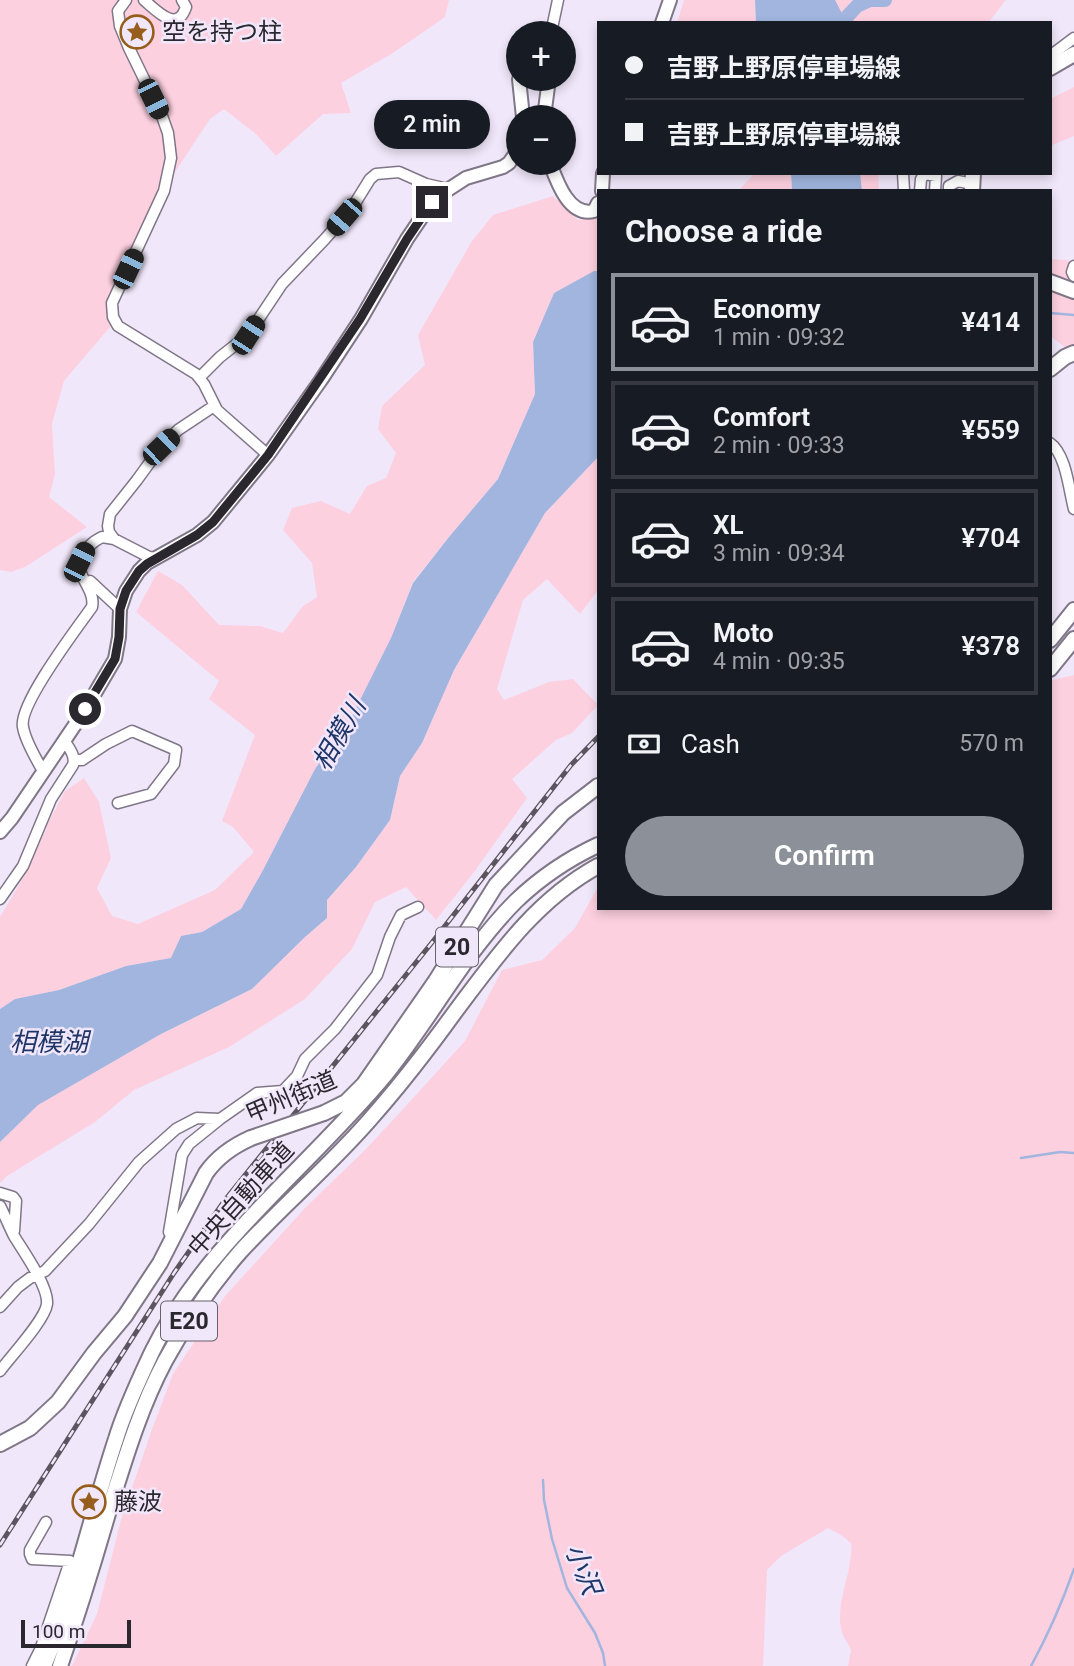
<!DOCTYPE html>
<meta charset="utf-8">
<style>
body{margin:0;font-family:Roboto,"Noto Sans JP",sans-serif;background:#242831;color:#f1f3f6;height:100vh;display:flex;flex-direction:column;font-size:26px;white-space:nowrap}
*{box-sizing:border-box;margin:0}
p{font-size:23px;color:#9ea1a6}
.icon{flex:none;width:38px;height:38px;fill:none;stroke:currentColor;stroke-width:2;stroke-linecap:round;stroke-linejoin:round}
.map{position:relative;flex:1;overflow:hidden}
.sheet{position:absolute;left:597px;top:189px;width:455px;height:721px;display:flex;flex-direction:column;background:#171b24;border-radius:0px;box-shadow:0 4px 10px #0003}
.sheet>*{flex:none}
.guide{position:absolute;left:597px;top:21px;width:455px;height:154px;border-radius:0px;box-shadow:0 4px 10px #0003;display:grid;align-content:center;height:154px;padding:0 28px;background:#171b24}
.buttons{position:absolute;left:506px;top:21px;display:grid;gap:14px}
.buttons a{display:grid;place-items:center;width:70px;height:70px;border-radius:50%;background:#171b24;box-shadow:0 4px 10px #0003;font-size:35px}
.scale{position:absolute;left:21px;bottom:18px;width:110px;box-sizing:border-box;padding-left:7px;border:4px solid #2b272e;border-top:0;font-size:19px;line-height:24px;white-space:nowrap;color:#2b272e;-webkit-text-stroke:5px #f1e7fa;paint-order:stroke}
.end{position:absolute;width:32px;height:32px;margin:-16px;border:9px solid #2b272e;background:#fff;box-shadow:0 0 0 4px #fff}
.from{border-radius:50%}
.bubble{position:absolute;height:49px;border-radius:24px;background:#171b24;box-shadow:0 4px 10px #0003;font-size:23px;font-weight:600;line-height:49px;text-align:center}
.car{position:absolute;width:21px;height:42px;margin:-21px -10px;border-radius:9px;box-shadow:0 0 5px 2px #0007;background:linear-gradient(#222 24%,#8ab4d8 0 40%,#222 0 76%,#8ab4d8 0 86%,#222 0)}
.guide b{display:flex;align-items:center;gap:24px;height:66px;font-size:26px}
.guide b+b{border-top:2px solid #363941}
.guide i{width:18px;height:18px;background:#f1f3f6}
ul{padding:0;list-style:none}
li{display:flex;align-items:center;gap:21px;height:98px;margin:0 14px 10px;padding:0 14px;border:4px solid #363941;border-radius:0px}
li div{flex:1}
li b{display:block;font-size:26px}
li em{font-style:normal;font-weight:600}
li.on{border-color:#8c9099}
li>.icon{width:63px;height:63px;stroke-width:1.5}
h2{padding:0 28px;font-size:32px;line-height:84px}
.pay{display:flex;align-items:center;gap:18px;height:77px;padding:0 28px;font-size:26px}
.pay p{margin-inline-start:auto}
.button{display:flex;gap:14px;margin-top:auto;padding:14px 28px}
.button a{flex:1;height:80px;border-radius:42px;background:#8c9099;color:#fff;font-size:28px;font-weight:600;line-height:80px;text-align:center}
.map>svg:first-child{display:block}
.green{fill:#fdd0e0}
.water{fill:#a1b5de}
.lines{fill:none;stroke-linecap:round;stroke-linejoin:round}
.stream{stroke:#a1b5de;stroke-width:2.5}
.river{stroke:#a1b5de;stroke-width:14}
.minor-casing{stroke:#7f7687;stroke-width:13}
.major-casing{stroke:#7f7687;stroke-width:16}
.highway-casing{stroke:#7f7687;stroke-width:18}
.minor{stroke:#fff;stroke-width:10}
.major{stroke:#fff;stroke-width:12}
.highway{stroke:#fff;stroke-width:14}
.rail-casing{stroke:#5a555f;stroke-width:5}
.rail{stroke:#f1e7fa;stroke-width:2.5;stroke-dasharray:8;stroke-linecap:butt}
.highway-bridge-casing{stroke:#7f7687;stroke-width:18;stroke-linecap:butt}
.highway-bridge{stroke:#fff;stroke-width:14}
.route{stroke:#2b272e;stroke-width:9}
.labels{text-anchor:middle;stroke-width:5;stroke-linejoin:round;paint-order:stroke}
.shield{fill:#f1e7fa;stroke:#66616b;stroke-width:2}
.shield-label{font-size:23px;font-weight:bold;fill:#2b272e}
.poi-label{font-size:24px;fill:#2b272e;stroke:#f1e7fa;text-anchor:start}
.street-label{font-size:24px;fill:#2b272e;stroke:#f1e7fa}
.water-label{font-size:26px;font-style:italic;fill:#203668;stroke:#f1e7fa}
</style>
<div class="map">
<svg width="1074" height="1666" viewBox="0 0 1074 1666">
<rect width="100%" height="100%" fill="#f1e7fa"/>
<path class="green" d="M 0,0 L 449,0 L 445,17 L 393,53 L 341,83 L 351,113 L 323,114 L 276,156 L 257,135 L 224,109 L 210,119 L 165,187 L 125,262 L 110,327 L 64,381 L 52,424 L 55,474 L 49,497 L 87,527 L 25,567 L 11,572 L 0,570 Z
M 684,0 L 755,0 L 756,23 L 677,23 Z
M 834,0 L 1006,0 L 988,23 L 846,23 Z
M 1074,87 L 1074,136 L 1050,146 L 1050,99 Z
M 755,173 L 791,173 L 792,191 L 738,191 Z
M 860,173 L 878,173 L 879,191 L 862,191 Z
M 553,196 L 578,220 L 598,216 L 598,271 L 594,272 L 554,293 L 533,342 L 535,394 L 498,479 L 449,537 L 413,582 L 391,638 L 350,720 L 315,769 L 262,872 L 241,909 L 202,932 L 181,936 L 172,958 L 126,966 L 59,990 L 15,999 L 0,1009 L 0,917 L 19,885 L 47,828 L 46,827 L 65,791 L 84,778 L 99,802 L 111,858 L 97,888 L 112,916 L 138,924 L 215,890 L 254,852 L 233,827 L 222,821 L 255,735 L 209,699 L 219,681 L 136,612 L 158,571 L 182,585 L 219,625 L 260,626 L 283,633 L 302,607 L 317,597 L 312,563 L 283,530 L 292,508 L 321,501 L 350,514 L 367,486 L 386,478 L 396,453 L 378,429 L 382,406 L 425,365 L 418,335 L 472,241 L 493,215 Z
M 1050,259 L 1067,260 L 1074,265 L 1074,354 L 1050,336 Z
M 598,457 L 598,590 L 580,614 L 547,579 L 523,600 L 497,689 L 504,700 L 549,682 L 573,679 L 598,705 L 572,733 L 556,740 L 512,779 L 527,798 L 474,872 L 436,920 L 406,887 L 375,902 L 352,949 L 305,999 L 229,1047 L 134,1090 L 95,1122 L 7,1176 L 0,1183 L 0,1142 L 37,1105 L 161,1034 L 252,989 L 305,937 L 327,918 L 327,900 L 356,867 L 390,820 L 400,776 L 422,743 L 454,670 L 545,513 Z
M 1074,675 L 1074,1666 L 848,1666 L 851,1650 C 849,1645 845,1640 843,1635 C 832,1607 854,1572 851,1543 L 841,1535 L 828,1528 L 781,1556 L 767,1570 L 763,1666 L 72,1666 L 97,1614 L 121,1520 L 151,1432 L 173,1374 L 225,1296 L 306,1207 L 365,1150 L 404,1108 L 465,1041 L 502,970 L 542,960 L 575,928 L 598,887 L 598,908 L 1050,908 L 1050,683 L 1052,680 Z"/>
<path class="water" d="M 755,0 L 835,0 L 847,23 L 756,23 Z
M 791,173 L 860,173 L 862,191 L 792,191 Z
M 594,271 L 598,271 L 598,457 L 545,513 L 454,670 L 422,743 L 400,776 L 390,820 L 356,867 L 327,900 L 327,918 L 305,937 L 252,989 L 161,1034 L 38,1105 L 0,1142 L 0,1009 L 15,999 L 59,990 L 126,966 L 171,958 L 181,936 L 202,932 L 241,909 L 262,872 L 315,769 L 350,720 L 391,638 L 413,583 L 449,537 L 498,479 L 535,394 L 533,342 L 554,293 Z"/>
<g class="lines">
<path class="stream" d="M 1050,313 L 1074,315
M 1021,1158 L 1060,1152 L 1074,1153
M 543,1480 L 544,1500 L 552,1539 L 567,1588 L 595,1633 L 603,1653 L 605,1666
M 1031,1666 C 1048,1635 1062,1603 1074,1569"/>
<path class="river" d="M 841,23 L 857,6 L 870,0 L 885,0"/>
<defs>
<path id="minor" d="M 126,0 L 118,11 L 120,26 L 129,48 L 162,116 L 168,133 L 171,158 L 164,191 L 112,303 L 113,317 L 118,326 L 196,374 L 204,384 L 217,410 L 268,455
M 144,0 C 156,10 177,34 186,7 L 182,0
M 551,33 L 558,0
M 1050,56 L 1074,38
M 903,173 L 904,191
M 920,191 L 921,179 L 925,174 L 936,176 L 935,191
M 949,191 L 949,186 L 958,181 L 972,184
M 1074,266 L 1072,272 L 1074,276
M 200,377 L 220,357 L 248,335 L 282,284 L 325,239 L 352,208 L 370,179 L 376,174 L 399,172 L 426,184 L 448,189
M 1050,443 C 1066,454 1069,490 1074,509
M 156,558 L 149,557 L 114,539 L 109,532 L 108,526 L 110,514 L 137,480 L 161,447 L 178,430 L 214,406
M 90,581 L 120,609
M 75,760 L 82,760 L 106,744 L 132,731 L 176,750 L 174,764 L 151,794 L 118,803
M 43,771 C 36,759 25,740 23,727 C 18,705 77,628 92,607 C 96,588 73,576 82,557 C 87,547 92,542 102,537 L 114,539
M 0,899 L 23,866 L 51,799 L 73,765 C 76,756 69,748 64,740
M 0,1193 L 13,1197 L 16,1201 L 14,1231
M 0,1206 C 5,1216 9,1226 14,1236 C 23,1251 49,1287 47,1304 C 45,1320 11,1356 0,1371
M 173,1239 L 169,1232 L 182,1155 L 189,1144 L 220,1119
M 0,1307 L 18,1287 L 30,1278 L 45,1271 L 89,1224 L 139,1162 L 176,1129 L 197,1118 L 220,1119 L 257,1093 L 283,1091 L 297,1076 L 305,1059 L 335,1029 L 377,975 L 390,937 L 401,915 L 418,907
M 32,1666 L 40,1650 L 70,1561 L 32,1559 L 30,1554 L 30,1550 L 46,1522"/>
<path id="major" d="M 662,23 L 670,0
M 519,79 L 523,117
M 544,117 L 549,79
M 550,163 C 557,182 569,217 594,211 L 598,203
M 602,191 L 603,173
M 0,832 L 12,818 L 85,710 L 115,659 L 119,637 L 120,609 L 126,591 L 139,571 L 147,563 L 197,535 L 213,522 L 268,455 L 321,380 L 361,319 L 407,239 L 432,202 L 446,191 L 466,178 L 503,167 L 509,163 L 518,150"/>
<path id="highway" d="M 1050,68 L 1074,54
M 972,191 L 973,173
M 1050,282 L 1074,291
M 1050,369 L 1065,357 L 1074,353
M 1050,640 L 1074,610
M 1050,669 L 1074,639
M 324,1113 L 346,1102 L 364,1084 L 435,982 L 496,885 L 563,813 L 598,786
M 0,1444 L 30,1428 L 58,1402 L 94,1353 L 125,1316 L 160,1263 L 206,1173 C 218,1156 233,1146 251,1138
M 44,1666 C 75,1593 91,1514 116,1439 C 125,1409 139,1380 152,1352 C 205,1244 310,1166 386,1074 C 431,1018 465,952 516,901 C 540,878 568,859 598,845
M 60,1666 C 78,1614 94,1562 109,1510 C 125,1459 140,1408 165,1361 C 186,1323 211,1285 240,1252 C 283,1205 332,1164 373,1116 C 402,1083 429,1048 455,1012 C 497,956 536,900 598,866"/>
</defs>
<use href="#minor" class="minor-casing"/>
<use href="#major" class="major-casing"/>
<use href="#highway" class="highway-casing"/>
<use href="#minor" class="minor"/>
<use href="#major" class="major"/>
<use href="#highway" class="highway"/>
<defs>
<path id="rail" d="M 0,1545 L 174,1273 L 225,1200 L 430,945 L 571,765 L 598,737"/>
</defs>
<use href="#rail" class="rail-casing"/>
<use href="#rail" class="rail"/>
<defs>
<path id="highway-bridge" d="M 251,1138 L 324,1113"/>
</defs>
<use href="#highway-bridge" class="highway-bridge-casing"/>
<use href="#highway-bridge" class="highway-bridge"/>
</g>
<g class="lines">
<path class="route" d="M 85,709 L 115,659 L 119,637 L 120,609 L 126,591 L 139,571 L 147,564 L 197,535 L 213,522 L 268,455 L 360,319 L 407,239 L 432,202"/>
</g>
<defs>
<symbol id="sight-ring" viewBox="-11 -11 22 22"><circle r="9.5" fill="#f1e7fa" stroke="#975d1c" stroke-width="1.5"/><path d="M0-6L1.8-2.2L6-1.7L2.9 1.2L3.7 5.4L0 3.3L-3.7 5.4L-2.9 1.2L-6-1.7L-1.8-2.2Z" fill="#975d1c"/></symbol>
</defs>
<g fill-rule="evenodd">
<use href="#sight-ring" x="118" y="13" width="38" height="38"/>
<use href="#sight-ring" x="70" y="1483" width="38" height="38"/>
</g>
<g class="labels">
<g class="shield">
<rect x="436" y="927.5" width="42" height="39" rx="5"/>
<rect x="161" y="1301.5" width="56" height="39" rx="5"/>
</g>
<g class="shield-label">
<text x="457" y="955">20</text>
<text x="189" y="1329">E20</text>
</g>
<g class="poi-label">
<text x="162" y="40">空を持つ柱</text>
<text x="114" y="1510">藤波</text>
</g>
<g class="street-label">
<text transform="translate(291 1097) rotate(-23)" y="8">甲州街道</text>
<text transform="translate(241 1199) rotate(-48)" y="8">中央自動車道</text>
</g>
<g class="water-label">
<text transform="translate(339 734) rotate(-60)" y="9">相模川</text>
<text x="49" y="1051">相模湖</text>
<text transform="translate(583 1569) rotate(68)" y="9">小沢</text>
</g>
</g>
</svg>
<div class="buttons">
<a>+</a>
<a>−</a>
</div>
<div class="scale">100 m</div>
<i class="end from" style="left:85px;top:709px"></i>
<i class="end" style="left:432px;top:202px"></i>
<div class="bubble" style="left:374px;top:100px;width:116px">2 min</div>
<i class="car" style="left:153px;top:99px;rotate:154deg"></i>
<i class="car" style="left:344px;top:217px;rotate:221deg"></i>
<i class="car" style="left:128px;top:269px;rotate:25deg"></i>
<i class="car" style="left:248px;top:335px;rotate:33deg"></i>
<i class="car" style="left:161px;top:447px;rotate:46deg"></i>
<i class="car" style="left:79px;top:562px;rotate:27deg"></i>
<div class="guide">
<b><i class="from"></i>吉野上野原停車場線</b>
<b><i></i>吉野上野原停車場線</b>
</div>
<section class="sheet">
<h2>Choose a ride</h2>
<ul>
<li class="on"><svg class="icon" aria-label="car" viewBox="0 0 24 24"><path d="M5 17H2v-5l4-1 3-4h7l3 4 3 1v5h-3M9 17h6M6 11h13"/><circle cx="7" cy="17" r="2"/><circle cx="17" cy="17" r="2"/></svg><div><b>Economy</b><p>1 min · 09:32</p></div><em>¥414</em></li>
<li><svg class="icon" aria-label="car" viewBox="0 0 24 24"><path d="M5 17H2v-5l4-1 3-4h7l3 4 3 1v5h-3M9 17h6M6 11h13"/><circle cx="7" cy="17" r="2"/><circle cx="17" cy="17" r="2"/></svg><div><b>Comfort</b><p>2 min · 09:33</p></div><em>¥559</em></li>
<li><svg class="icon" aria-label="car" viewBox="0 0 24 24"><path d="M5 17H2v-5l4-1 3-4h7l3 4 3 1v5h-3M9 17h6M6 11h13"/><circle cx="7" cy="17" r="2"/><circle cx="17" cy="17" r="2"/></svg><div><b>XL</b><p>3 min · 09:34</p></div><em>¥704</em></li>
<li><svg class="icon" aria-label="car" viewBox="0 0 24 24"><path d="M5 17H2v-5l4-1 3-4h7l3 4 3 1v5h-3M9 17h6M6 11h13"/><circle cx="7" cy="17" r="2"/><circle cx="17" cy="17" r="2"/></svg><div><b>Moto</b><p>4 min · 09:35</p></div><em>¥378</em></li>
</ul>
<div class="pay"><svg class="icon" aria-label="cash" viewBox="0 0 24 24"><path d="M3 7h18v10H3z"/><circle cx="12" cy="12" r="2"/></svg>Cash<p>570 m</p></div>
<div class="button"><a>Confirm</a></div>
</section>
</div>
